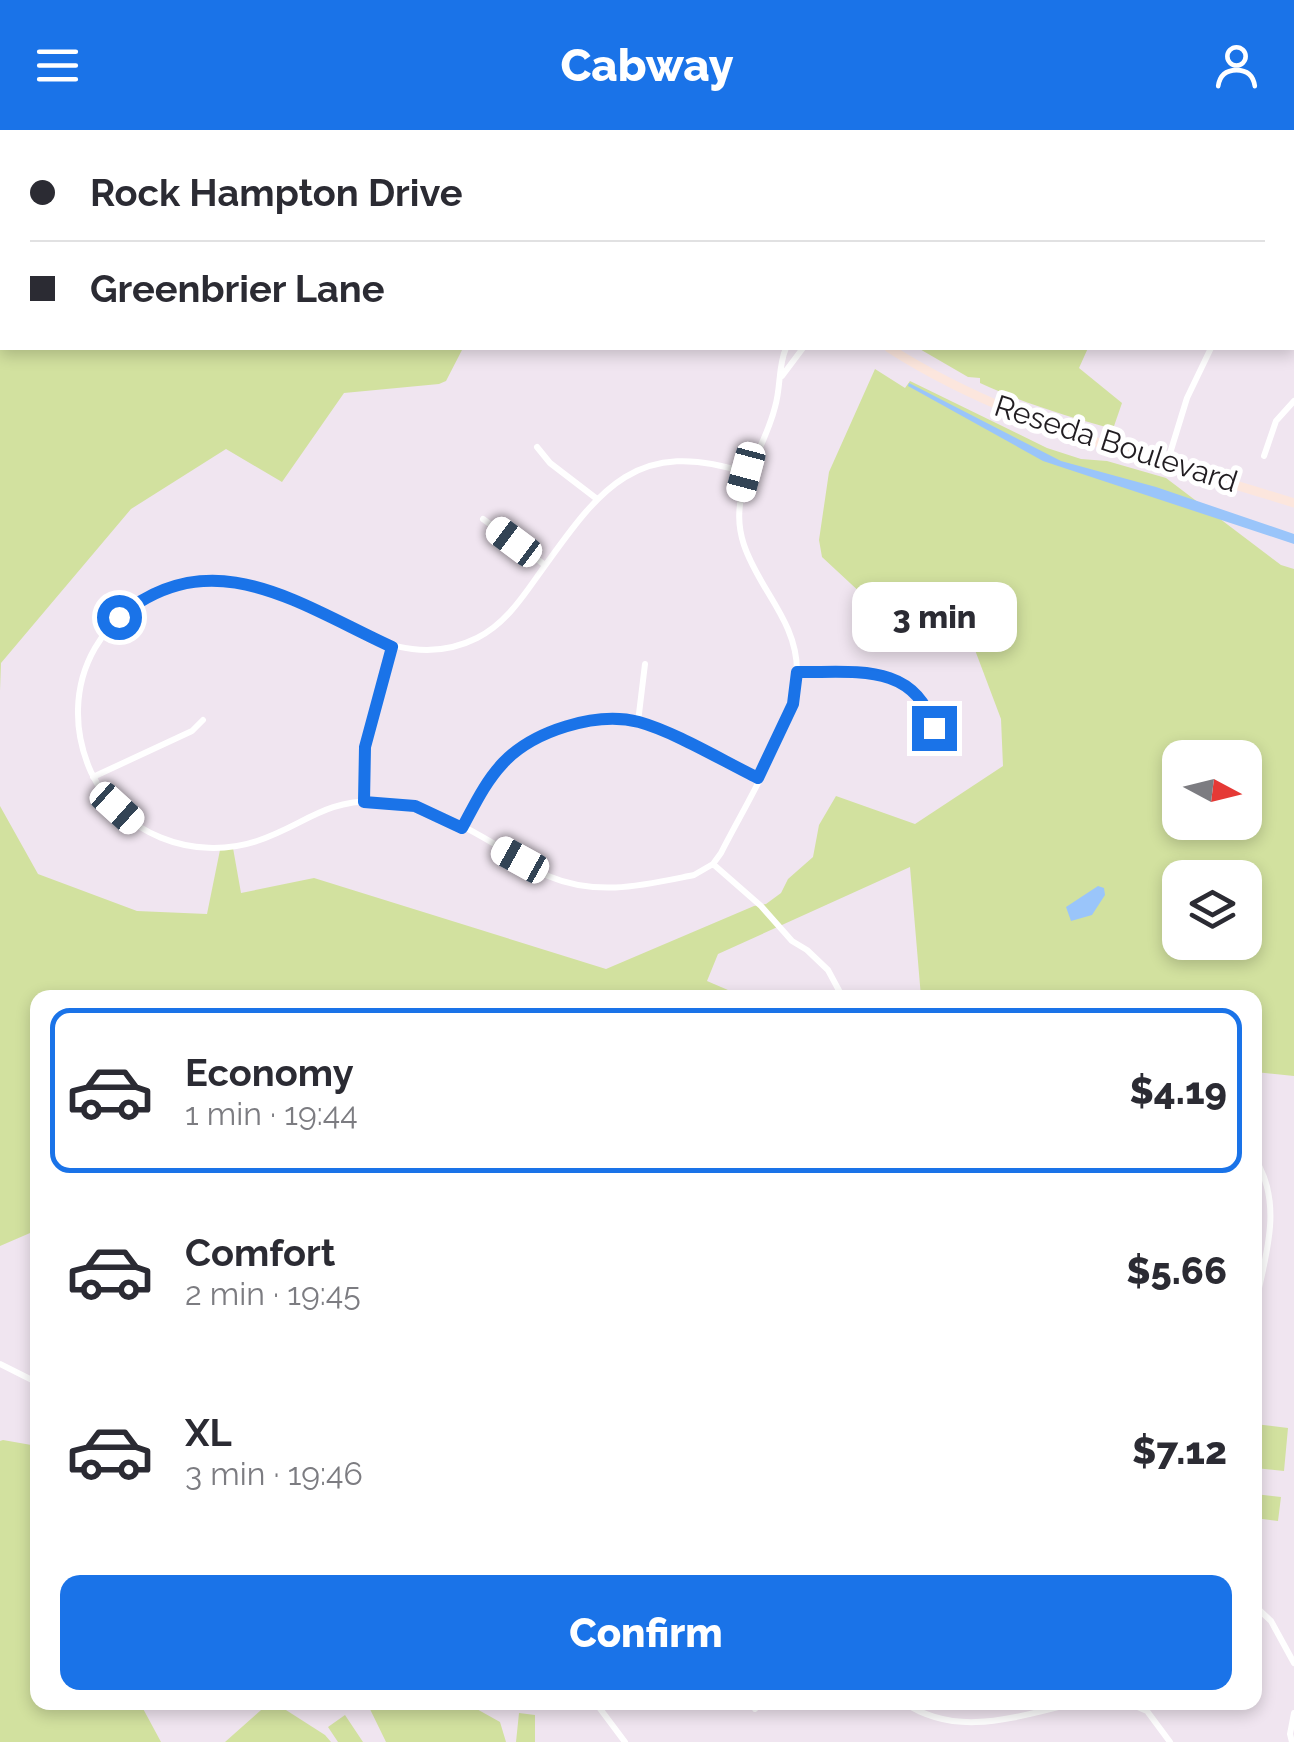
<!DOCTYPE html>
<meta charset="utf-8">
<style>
body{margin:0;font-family:Raleway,sans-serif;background:#f2f2f3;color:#2b2b33;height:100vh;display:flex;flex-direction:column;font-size:38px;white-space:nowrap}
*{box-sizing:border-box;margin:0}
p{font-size:32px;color:#7c7c81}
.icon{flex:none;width:55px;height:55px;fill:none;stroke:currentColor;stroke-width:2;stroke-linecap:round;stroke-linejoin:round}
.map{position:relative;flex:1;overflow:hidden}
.side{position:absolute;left:30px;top:860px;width:1232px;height:720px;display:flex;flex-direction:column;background:#fff;border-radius:20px;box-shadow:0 5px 15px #0003}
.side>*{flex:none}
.banner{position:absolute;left:0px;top:0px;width:1295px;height:220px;box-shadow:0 5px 15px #0003;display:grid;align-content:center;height:220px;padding:0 30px;background:#fff}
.needle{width:65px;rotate:97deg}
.fabs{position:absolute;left:1162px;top:610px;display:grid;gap:20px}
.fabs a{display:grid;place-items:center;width:100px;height:100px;border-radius:20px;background:#fff;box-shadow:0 5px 15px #0003;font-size:50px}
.end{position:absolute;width:45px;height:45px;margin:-22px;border:12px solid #1a73e8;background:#fff;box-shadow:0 0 0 5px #fff}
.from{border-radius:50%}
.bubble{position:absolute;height:70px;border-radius:20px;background:#fff;box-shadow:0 5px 15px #0003;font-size:32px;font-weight:800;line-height:70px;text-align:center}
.car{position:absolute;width:30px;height:60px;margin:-30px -15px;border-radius:12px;box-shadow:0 0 8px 2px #0007;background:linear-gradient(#fff 24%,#345 0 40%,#fff 0 76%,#345 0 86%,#fff 0)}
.banner b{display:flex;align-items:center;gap:35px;height:95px;font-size:38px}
.banner b+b{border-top:2px solid #e1e1e2}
.banner i{width:25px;height:25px;background:#2b2b33}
ul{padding:18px 0 0;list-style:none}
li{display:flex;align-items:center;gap:30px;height:165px;margin:0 20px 15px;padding:0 10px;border:5px solid transparent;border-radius:20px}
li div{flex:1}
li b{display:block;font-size:38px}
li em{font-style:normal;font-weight:800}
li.active{border-color:#1a73e8}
li>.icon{width:90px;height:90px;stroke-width:1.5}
.primary-button{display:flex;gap:20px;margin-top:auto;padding:20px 30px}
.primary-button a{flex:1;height:115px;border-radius:20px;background:#1a73e8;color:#fff;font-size:40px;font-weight:800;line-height:115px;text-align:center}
header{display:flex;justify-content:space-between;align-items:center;height:130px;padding:0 30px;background:#1a73e8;color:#fff;font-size:45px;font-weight:800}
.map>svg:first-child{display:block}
.green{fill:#d2e19f;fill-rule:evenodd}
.water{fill:#9ac5fa}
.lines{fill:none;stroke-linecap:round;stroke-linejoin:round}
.stream{stroke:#9ac5fa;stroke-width:2.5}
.minor{stroke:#fff;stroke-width:6}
.secondary{stroke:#fce6dd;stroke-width:9}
.route{stroke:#1a73e8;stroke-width:12}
.labels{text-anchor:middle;stroke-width:10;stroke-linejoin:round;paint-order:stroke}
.street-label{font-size:30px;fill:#211d21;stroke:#fff}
</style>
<header><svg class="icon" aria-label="menu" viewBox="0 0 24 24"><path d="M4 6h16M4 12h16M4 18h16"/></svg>Cabway<svg class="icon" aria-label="person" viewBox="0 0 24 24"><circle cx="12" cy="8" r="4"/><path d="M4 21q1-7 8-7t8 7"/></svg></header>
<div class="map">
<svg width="1294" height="1612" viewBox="0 0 1294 1612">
<rect width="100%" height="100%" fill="#f0e5f0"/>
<path class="green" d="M 0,0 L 522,2 L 2,2 L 2,218 L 463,218 L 446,251 L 439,254 L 344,263 L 282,352 L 226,319 L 131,379 L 1,533 L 0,561 Z
M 651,0 L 1136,0 L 654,2 Z
M 918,218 L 1088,218 L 1079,238 L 1122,273 L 1113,299 C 1067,286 1023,273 980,253 L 980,248 L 968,247 Z
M 875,239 L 905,258 L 910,251 L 1047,318 L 1081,329 L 1107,331 L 1166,348 L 1281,435 L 1294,439 L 1294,946 L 1255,942 L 1255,868 L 921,867 L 910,737 L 718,824 L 707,851 L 735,863 L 766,867 L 38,868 L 37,1100 L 0,1116 L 0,676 L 38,744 L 137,781 L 207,784 L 220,720 L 233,718 L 241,763 L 314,748 L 606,839 L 754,776 L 766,774 L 781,763 L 788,749 L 813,727 L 819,695 L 836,666 L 915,694 L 1003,636 L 1001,589 L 975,520 L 917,488 L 878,479 L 822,427 L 819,410 L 829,342 ZM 1180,628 L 1245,628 L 1245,692 L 1180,692 ZM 1180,748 L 1245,748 L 1245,812 L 1180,812 Z
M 1255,1294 L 1288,1298 L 1284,1341 L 1255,1338 Z
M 3,1310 L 37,1316 L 38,1572 L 140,1573 L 161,1612 L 0,1612 L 0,1311 Z
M 1255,1364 L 1281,1367 L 1278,1391 L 1255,1388 Z
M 269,1573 L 275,1573 L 325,1605 L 331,1612 L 225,1612 Z
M 367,1573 L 466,1573 L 500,1592 L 506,1612 L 386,1612 Z
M 519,1583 L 535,1585 L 535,1612 L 516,1612 Z
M 345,1585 L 363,1612 L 338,1612 L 328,1597 Z"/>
<path class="water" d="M 909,253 L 1061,331 L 1156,357 L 1294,404 L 1294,414 L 1043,331 L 908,256 Z
M 1098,756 L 1104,758 L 1105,765 L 1092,785 L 1071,791 L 1066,777 Z"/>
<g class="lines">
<path class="stream" d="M 555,0 L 559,2"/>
<path class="minor" d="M 1193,2 L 1193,0
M 1292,145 L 1294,145
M 782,246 L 803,218
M 537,317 L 550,333 L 597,369
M 1264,326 L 1276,291 L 1294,271
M 1167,333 L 1187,268 L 1211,218
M 747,343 C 635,306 599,360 539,444 C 522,468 505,494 477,508 C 368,563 276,409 162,459 C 133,472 111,491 95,518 C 73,556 73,602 91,642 C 120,704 193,732 257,711 C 303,696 323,670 377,671 C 439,672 496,717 548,746 C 598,767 644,755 694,745 L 713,734 L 721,723 C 745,675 797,593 797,541 C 797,491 759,460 744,415 C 726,362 763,326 775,277 C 781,257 778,236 786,218
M 483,389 L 545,435
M 797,542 C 853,543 915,531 933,598
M 638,592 L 645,534
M 93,647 L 192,601 L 203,590
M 363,672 L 365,617 L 392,517
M 462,698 C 474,676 485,652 503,633 C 533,601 596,581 639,592 C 677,603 721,630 758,648
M 713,734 L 761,776 L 792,811 L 807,820 L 828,840 L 843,868
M 1255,1029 C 1284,1074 1265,1128 1255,1176
M 0,1234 L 38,1253
M 1255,1476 L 1271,1491 L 1294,1533
M 595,1572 L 625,1612
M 753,1572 L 755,1579
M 903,1572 C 959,1610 1020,1585 1080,1572
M 1126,1572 L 1147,1581 L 1170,1612
M 1292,1612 L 1290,1604 L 1294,1583"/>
<path class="secondary" d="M 627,0 L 630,2
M 889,218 C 1012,297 1155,329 1294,373"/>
</g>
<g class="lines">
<path class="route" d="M 119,487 C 212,409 300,475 392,517 L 365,617 L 364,672 L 415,676 L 462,698 C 474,676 485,652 503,633 C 533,601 596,581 639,592 C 675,602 723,631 758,648 L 793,574 L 797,542 C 853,543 915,531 934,598"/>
</g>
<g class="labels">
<g class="street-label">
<text transform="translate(1116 314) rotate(18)" y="10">Reseda Boulevard</text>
</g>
</g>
</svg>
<div class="fabs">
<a><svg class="needle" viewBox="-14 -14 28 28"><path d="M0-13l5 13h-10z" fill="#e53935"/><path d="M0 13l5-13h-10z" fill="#7c7c81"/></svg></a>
<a><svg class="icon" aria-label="layers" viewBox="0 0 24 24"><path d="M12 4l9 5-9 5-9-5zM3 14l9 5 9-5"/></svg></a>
</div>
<i class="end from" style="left:119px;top:487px"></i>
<i class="end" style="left:934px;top:598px"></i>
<div class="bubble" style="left:852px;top:452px;width:165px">3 min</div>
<i class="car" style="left:746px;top:342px;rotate:195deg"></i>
<i class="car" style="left:514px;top:412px;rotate:307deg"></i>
<i class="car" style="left:117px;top:678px;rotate:132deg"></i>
<i class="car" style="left:520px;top:730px;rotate:299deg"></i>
<div class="banner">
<b><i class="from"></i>Rock Hampton Drive</b>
<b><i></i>Greenbrier Lane</b>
</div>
<section class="side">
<ul>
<li class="active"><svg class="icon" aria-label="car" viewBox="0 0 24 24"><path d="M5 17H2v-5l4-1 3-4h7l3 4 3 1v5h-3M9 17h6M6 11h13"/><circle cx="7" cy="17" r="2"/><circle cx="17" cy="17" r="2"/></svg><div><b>Economy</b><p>1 min · 19:44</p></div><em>$4.19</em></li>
<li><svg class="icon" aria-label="car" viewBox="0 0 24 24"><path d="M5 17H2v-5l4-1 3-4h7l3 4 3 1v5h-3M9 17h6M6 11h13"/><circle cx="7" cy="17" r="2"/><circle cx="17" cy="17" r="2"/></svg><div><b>Comfort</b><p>2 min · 19:45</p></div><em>$5.66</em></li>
<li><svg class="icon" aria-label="car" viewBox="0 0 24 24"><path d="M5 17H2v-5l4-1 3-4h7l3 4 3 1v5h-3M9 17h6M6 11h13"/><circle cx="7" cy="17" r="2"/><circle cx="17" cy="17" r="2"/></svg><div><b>XL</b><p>3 min · 19:46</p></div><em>$7.12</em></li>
</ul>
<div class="primary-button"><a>Confirm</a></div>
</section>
</div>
